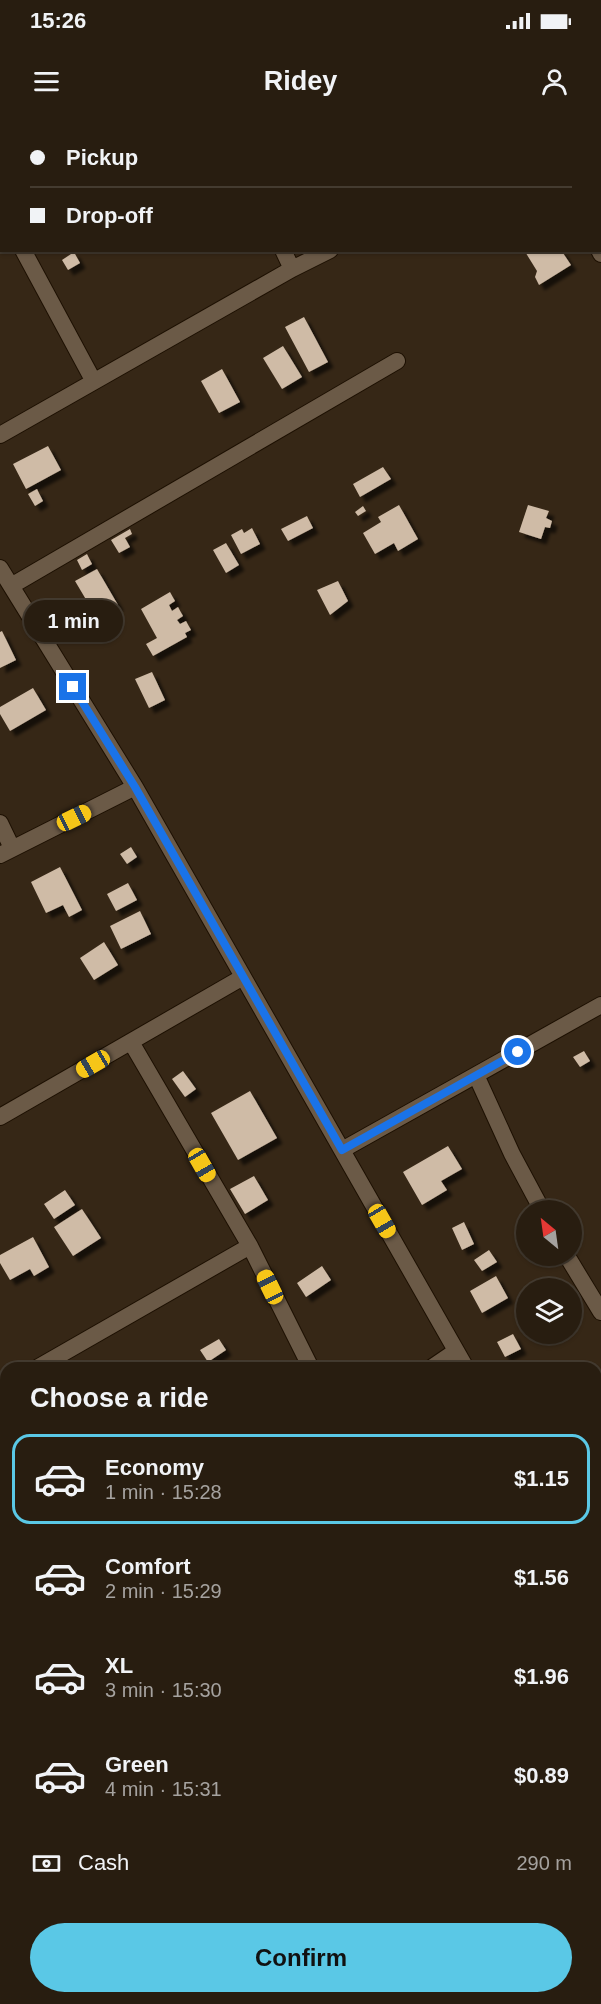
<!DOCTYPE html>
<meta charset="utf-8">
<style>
body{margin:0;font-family:Helvetica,sans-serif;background:#302619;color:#f1f3f6;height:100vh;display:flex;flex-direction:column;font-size:22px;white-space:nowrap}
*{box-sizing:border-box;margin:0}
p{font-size:20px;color:#a5a29f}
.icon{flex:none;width:33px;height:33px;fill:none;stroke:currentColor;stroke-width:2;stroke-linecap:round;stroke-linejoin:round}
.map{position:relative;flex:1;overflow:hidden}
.sheet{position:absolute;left:0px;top:1242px;width:602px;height:642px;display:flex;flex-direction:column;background:#281d10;border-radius:18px 18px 0 0;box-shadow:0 2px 4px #0004,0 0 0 2px #443b30}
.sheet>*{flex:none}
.banner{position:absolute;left:0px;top:0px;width:602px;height:132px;box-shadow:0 2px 4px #0004,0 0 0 2px #443b30;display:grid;align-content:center;height:132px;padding:0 30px;background:#281d10}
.needle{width:39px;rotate:331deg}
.fabs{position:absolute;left:516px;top:1080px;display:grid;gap:12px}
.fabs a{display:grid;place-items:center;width:66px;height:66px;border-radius:50%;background:#281d10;box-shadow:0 2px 4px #0004,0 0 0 2px #443b30;font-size:30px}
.end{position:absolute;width:27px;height:27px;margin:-14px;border:8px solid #1a73e8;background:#fff;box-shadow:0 0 0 3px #fff}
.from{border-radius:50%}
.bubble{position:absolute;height:42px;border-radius:21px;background:#281d10;box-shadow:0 2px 4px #0004,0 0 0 2px #443b30;font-size:20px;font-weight:600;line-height:42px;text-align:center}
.car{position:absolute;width:18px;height:36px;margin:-18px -9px;border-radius:8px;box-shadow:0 0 4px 2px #0007;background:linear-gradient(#f5c518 24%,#345 0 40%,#f5c518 0 76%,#345 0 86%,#f5c518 0)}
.banner b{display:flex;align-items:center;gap:21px;height:57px;font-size:22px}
.banner b+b{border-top:2px solid #443b30}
.banner i{width:15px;height:15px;background:#f1f3f6}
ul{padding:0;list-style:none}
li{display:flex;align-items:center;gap:18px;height:90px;margin:0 12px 9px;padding:0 18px;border:3px solid transparent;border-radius:18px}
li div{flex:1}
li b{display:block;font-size:22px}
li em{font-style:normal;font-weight:600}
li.current{border-color:#5ac8e6}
li>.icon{width:54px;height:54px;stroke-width:1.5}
h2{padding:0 30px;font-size:27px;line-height:72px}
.pay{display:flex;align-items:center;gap:15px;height:66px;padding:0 30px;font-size:22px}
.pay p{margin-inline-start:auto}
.button{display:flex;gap:12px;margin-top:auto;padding:12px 30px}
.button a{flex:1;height:69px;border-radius:36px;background:#5ac8e6;color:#111;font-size:24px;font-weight:600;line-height:69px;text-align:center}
.status{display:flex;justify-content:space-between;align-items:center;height:42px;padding:0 30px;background:#281d10;direction:ltr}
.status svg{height:16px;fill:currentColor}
header{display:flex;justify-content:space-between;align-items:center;height:78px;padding:0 30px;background:#281d10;font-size:27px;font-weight:600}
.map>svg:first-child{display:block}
.building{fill:#cfbba6;filter:url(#shadow)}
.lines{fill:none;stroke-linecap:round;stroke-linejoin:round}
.minor-casing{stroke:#1d1002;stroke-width:18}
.minor{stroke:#6b5a47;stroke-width:16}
.route{stroke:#1a73e8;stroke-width:8}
</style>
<div class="status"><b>15:26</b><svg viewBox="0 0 49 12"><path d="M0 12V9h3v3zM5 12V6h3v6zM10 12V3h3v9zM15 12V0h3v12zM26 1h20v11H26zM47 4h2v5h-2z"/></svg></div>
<header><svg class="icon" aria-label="menu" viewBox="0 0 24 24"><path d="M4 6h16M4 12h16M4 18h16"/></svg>Ridey<svg class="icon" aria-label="person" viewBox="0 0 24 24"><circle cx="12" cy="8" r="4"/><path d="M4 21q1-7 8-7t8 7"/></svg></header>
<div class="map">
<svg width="601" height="1884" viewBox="0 0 601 1884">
<defs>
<filter id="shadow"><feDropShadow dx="5.5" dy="5.5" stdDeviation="1.5" flood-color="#0009"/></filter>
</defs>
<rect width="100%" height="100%" fill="#362716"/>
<path class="building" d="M 524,130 L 561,130 L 571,145 L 539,165 L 535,157 L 537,151 Z
M 74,132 L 80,143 L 68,150 L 62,140 Z
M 304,197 L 328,242 L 309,252 L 285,207 Z
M 283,226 L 302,257 L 282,269 L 263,238 Z
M 222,249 L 240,282 L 219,293 L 201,261 Z
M 48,326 L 61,350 L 26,369 L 13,344 Z
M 383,347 L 391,359 L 360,377 L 353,364 Z
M 37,369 L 43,381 L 35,386 L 28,374 Z
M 399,385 L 418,419 L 398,431 L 394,423 L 375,434 L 363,413 L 381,402 L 378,397 Z
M 528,385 L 549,391 L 546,398 L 552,401 L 550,408 L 545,407 L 541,419 L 519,412 Z
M 363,386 L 366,391 L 358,396 L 355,392 Z
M 307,396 L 313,408 L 288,421 L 281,409 Z
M 252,408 L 260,424 L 241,434 L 231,415 L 242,409 L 244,413 Z
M 130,409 L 132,414 L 125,418 L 130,427 L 119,433 L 111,420 Z
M 226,423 L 239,445 L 226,453 L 213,430 Z
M 87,434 L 92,444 L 82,450 L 77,440 Z
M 97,449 L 118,485 L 97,498 L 75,461 Z
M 338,461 L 348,481 L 330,495 L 317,470 Z
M 170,472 L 175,481 L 169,485 L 172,491 L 178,487 L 183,496 L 177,500 L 180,504 L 186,501 L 191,510 L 185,513 L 187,517 L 153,536 L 146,524 L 157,518 L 141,489 Z
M 2,511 L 16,540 L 0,548 L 0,512 Z
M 152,552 L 165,580 L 149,588 L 135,559 Z
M 33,568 L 46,590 L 10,611 L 0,594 L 0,587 Z
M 131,727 L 137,737 L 127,744 L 120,734 Z
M 60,747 L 82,790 L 69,797 L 63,785 L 46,793 L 31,762 Z
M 128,763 L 137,780 L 116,791 L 107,774 Z
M 140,791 L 151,814 L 121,829 L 110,806 Z
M 104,822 L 118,845 L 94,860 L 80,838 Z
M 584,931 L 590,941 L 580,947 L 573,937 Z
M 183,951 L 196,969 L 185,977 L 172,959 Z
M 250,971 L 277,1018 L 238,1040 L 211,993 Z
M 448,1026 L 462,1049 L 441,1061 L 447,1070 L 422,1085 L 403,1052 Z
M 254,1056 L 268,1080 L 245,1094 L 230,1069 Z
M 65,1070 L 75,1085 L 54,1099 L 44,1084 Z
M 82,1089 L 101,1118 L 73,1136 L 54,1107 Z
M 464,1102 L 474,1124 L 462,1130 L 452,1108 Z
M 33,1117 L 49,1147 L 34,1156 L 30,1149 L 10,1160 L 0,1143 L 0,1135 Z
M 489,1130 L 497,1142 L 482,1151 L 474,1140 Z
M 322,1146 L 331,1160 L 306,1177 L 297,1163 Z
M 496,1156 L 508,1178 L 482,1193 L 470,1171 Z
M 513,1214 L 521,1229 L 505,1237 L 497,1222 Z
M 219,1219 L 226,1230 L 208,1242 L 200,1230 Z
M 601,1344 L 601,1364 L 596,1362 Z
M 156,1878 L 176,1878 L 180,1884 L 160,1884 Z"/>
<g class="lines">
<defs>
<path id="minor" d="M 217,0 L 217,2
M 456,0 L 457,2
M 584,2 L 586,0
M 0,86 L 2,89
M 23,130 L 93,260
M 283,130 L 292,149
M 599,130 L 601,134
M 0,315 L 292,149 L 330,130
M 0,448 L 135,667 L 466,1248
M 11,466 L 397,241
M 0,703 L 12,728
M 0,735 L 135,667
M 131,922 L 250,1126 L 311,1248
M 476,955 L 512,1034 L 542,1090
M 0,997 L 243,857
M 342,1030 L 601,885
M 567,1136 L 601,1192
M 37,1248 L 250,1126
M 431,1248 L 456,1231
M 0,1269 L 6,1266
M 0,1337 L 6,1348
M 596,1474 L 601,1483
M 592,1878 L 601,1883"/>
</defs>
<use href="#minor" class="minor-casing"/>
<use href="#minor" class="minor"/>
</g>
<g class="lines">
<path class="route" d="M 73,567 L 135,667 L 342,1030 L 518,932"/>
</g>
</svg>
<div class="fabs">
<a><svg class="needle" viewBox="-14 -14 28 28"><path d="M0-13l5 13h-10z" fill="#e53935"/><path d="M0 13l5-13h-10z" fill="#a5a29f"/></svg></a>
<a><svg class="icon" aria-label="layers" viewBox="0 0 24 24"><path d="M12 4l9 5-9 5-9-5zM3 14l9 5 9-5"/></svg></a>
</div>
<i class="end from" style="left:518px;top:932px"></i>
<i class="end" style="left:73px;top:567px"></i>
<div class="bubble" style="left:24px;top:480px;width:99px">1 min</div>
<i class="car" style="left:74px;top:698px;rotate:64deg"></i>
<i class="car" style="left:93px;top:944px;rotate:240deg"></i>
<i class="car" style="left:202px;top:1045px;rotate:150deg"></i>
<i class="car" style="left:382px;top:1101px;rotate:150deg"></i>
<i class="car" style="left:270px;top:1167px;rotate:334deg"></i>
<div class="banner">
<b><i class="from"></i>Pickup</b>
<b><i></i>Drop-off</b>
</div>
<section class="sheet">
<h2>Choose a ride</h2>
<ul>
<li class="current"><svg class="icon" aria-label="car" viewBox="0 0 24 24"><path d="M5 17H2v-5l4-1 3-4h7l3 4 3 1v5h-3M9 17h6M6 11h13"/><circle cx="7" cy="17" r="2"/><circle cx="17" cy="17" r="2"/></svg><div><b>Economy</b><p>1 min · 15:28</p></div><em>$1.15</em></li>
<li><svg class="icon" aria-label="car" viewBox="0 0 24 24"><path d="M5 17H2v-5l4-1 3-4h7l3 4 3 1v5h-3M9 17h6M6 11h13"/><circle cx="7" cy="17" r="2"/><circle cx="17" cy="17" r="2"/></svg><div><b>Comfort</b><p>2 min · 15:29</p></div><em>$1.56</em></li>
<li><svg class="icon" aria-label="car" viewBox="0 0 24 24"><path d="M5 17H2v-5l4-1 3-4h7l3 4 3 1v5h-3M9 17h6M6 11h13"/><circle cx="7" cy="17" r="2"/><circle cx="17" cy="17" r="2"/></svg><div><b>XL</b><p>3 min · 15:30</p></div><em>$1.96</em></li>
<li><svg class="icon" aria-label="car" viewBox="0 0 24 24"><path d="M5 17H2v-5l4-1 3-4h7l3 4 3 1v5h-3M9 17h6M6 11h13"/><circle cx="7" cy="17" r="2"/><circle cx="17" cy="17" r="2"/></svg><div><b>Green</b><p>4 min · 15:31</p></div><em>$0.89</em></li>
</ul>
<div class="pay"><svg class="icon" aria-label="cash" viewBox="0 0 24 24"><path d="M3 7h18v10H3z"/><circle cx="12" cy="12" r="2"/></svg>Cash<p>290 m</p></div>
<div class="button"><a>Confirm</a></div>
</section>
</div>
